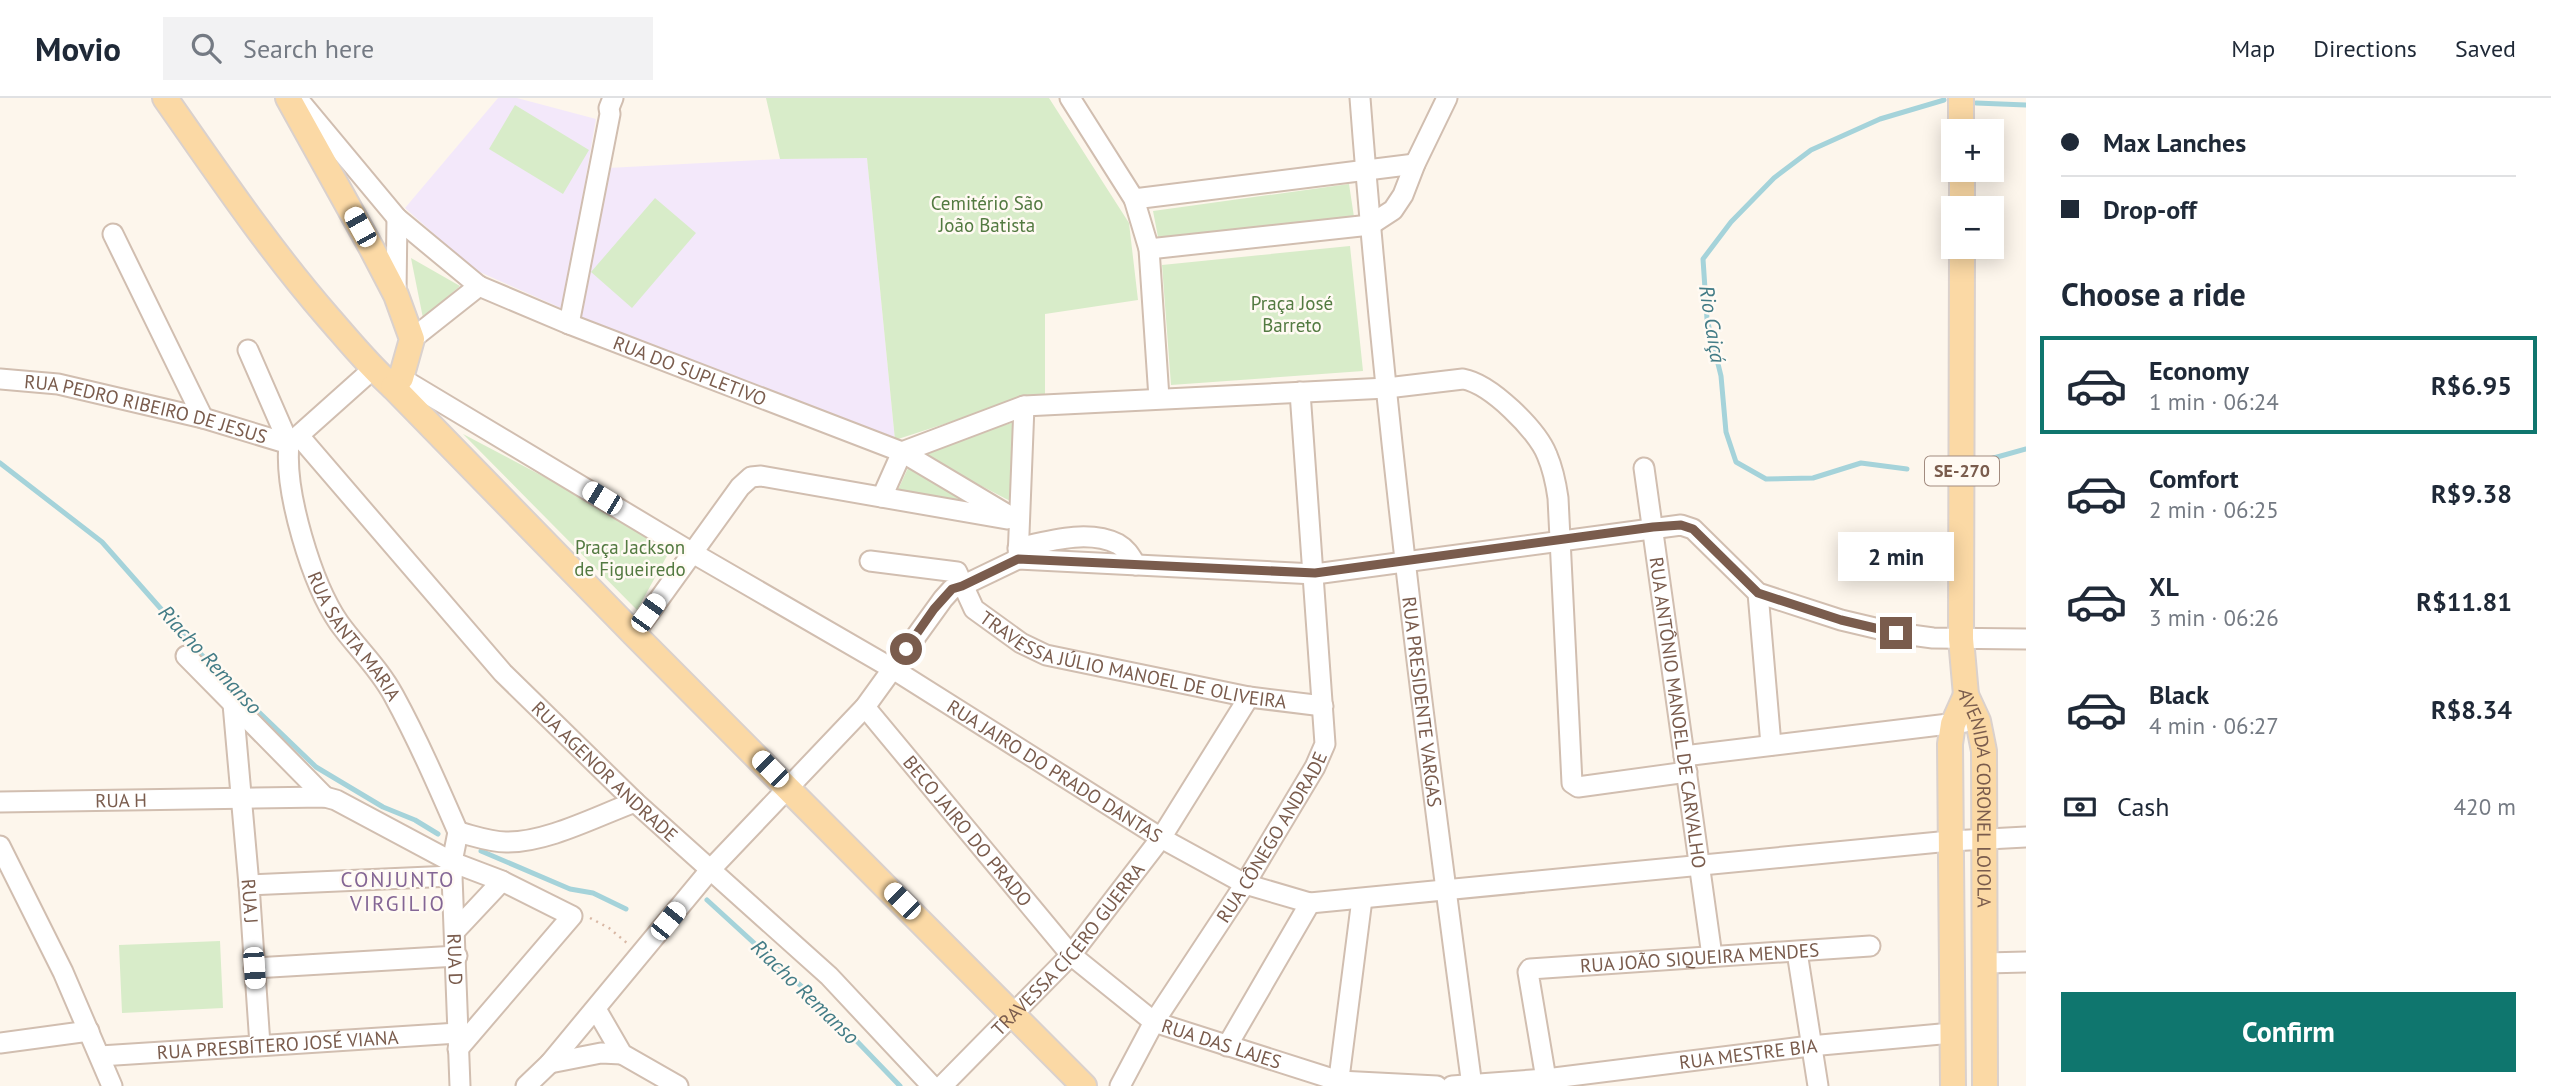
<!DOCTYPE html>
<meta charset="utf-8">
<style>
body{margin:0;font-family:"PT Sans",sans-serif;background:#f2f2f3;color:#1f2937;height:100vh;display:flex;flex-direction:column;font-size:26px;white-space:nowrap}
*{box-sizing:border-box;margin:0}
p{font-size:23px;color:#747a83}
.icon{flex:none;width:38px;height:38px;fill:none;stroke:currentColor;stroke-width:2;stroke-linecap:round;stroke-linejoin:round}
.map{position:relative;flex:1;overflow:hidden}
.drawer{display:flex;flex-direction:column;background:#fff;width:525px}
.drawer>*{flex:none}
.top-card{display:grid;align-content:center;height:154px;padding:0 35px;background:#fff}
.buttons{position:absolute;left:1941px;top:21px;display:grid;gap:14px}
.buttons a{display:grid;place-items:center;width:63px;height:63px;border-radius:0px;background:#fff;box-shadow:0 4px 18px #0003;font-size:35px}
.end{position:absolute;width:32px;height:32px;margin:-16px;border:9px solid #7a5c4d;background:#fff;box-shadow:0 0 0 4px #fff}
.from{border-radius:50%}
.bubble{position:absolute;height:49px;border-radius:0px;background:#fff;box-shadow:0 4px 18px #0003;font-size:23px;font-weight:700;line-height:49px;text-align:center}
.car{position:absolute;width:21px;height:42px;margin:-21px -10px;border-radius:9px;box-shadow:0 0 5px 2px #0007;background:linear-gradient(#fff 24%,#345 0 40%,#fff 0 76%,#345 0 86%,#fff 0)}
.top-card b{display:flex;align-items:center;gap:24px;height:66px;font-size:26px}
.top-card b+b{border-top:2px solid #e0e1e3}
.top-card i{width:18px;height:18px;background:#1f2937}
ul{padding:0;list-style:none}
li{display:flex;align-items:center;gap:21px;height:98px;margin:0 14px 10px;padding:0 21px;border:4px solid transparent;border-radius:0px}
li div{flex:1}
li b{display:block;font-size:26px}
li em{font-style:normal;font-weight:700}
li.on{border-color:#0f766e}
li>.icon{width:63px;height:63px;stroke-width:1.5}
h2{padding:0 35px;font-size:32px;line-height:84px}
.pay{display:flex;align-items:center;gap:18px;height:77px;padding:0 35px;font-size:26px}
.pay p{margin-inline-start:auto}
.primary-button{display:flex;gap:14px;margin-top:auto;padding:14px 35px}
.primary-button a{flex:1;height:80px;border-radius:0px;background:#0f766e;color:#fff;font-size:28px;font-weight:700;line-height:80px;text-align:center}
header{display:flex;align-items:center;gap:42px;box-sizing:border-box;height:98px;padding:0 35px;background:#fff;border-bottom:2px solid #e0e1e3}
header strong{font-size:33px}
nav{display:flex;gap:38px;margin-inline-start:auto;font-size:24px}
.search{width:490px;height:63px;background:#f2f2f3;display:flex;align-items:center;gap:18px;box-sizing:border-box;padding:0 24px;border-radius:0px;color:#747a83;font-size:26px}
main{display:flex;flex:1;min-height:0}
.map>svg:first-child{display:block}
.education{fill:#f3e8fa}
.green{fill:#d8ecc9}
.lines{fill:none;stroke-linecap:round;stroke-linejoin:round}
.stream{stroke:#a5d3da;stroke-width:5}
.minor-casing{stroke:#d1beb0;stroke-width:23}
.major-casing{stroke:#dad1cd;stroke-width:28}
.path{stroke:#d9b8a5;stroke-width:2.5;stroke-dasharray:2 5;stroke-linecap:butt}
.minor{stroke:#fff;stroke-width:19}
.major{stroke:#fbd9a5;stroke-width:24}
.route{stroke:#7a5c4d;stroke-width:9}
.labels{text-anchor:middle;stroke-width:5;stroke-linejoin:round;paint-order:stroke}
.shield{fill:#fffaf3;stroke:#a28b7f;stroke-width:2}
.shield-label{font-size:18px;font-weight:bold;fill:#7a5c4d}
.park-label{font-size:19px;fill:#537a41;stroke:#fffaf3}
.street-label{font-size:19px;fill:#7a5c4d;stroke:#fffaf3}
.water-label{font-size:21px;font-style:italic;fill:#437c86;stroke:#fffaf3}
.neighbourhood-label{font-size:21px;letter-spacing:2px;fill:#846695;stroke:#fffaf3}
</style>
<header>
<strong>Movio</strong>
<div class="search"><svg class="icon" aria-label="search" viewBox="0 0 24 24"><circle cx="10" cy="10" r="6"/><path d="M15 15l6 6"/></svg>Search here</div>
<nav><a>Map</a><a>Directions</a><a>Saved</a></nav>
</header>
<main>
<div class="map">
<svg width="2026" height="988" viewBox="0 0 2026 988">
<rect width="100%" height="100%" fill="#fdf6ec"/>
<path class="education" d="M 498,0 L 517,0 L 596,21 L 563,211 L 473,171 L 405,110 Z
M 867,59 L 895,342 L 580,221 L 608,70 L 780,61 Z"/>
<path class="green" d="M 766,0 L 1049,0 L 1129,125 L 1138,202 L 1045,216 L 1045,301 L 1024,300 L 895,342 L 867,60 L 780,61 Z
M 515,7 L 589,52 L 563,96 L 489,51 Z
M 1349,86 L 1354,119 L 1158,139 L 1153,113 Z
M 655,100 L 696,135 L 632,210 L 591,174 Z
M 1350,148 L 1363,273 L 1171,287 L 1162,167 Z
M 411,160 L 460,188 L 423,220 Z
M 1015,324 L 1012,404 L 926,359 L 926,350 Z
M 463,336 L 673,447 L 637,512 Z
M 908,370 L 974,402 L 972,412 L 896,396 Z
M 220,843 L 223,910 L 122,915 L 119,847 Z"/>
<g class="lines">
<path class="stream" d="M 1976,5 L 2026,7
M 1990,361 L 2026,351
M 0,365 L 102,444 L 214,571 L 316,669 L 383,709 L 415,722 L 438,736
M 1907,371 L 1861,365 L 1813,380 L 1766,381 L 1736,364 L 1726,334 L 1721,278 L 1707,221 L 1703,161 L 1731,124 L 1774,80 L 1811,52 L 1880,21 L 1944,2
M 481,753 L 570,791 L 593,795 L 626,811
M 707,802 L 822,907 L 900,988"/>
<defs>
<g id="minor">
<path id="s1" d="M 297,0 L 397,120 L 479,188 L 569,226 L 902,354 L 1018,423"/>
<path d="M 1070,0 L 1134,101 L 1149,151 L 1159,300"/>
<path id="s2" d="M 1360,0 C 1385,330 1428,660 1472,988"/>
<path d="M 1134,101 L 1415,66"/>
<path d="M 113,136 L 203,320"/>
<path d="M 1149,151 L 1370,127 L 1393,112 L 1403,97 L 1415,66 L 1447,0"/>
<path d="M 396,195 L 397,120"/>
<path d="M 569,226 L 610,16 L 609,10 L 613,0"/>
<path d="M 412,241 L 479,188"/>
<path d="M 248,252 L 289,346"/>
<path id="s3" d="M 373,271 L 289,346 C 284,394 312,486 339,525 C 357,550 379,570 394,598 C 418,642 438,688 458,734"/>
<path id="s4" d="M 401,280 L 691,454 L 893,571 L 1161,740 L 1245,786 L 1310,805 L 1950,743 L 2026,739"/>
<path id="s5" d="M 0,281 L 58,286 L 203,320 L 289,346"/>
<path id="s6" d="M 300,339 L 503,575 L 635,704 L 829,878 L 932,988"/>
<path id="s7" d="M 1644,370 L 1712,858"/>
<path d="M 882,399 L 902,354 L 1024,308 L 1387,290 L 1463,281 C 1491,286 1537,332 1547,357 C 1553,371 1556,386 1558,400 L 1572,685 L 1578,689 L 1687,674"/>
<path d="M 1018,450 C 1049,443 1088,431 1118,446 C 1127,451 1131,459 1136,467"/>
<path d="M 1018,461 L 1024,308"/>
<path id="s8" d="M 870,463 L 957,474 L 974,511 L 1021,545 L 1046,557 L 1249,599 L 1323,608"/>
<path d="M 1758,495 L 1771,647"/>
<path d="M 634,536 L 740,389 L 751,379 L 761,378 L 1007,421"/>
<path d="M 186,558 L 325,699"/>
<path id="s9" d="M 233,606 L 249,787 L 260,947"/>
<path id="s10" d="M 865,609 L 1071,857 L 1154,924 L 1339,983 L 1437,988"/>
<path d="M 1684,658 L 1965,624"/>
<path id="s11" d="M 0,704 L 325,699 L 336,702 L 452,764 L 502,783 L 572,818 L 458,951"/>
<path id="s12" d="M 458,734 L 452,764 L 452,778 L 460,988"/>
<path d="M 458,734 C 474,738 490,744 506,744 C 546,745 597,718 635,704"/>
<path d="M 0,748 L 63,874 L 112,988"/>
<path d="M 249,787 L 452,778"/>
<path d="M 456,832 L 502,783"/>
<path d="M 1797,854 L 1818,988"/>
<path d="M 1986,865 L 2026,864"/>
<path d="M 254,870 L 457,858"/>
<path d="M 596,911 L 622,956 L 678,988"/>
<path d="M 0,945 L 89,933"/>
<path d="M 1227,948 L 1310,805"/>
<path id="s13" d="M 100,958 L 458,935"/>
<path d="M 550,965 L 601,955 L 622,956"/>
<path id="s14" d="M 1546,981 L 1528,874 L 1530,871 L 1870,848"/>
<path d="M 526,988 L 550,965 L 710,772 L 865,609 L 943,501 L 952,491 L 962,488 L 1018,461 L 1315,476 L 1681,427 L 1693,431 L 1758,495 L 1841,522 L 1896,535 L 1933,540 L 2026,541"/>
<path id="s15" d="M 942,988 L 1071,857 L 1161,740 L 1249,599"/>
<path id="s16" d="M 1120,988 L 1154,924 L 1245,786 L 1315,669 L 1325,646 L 1300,294"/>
<path d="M 1338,988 L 1362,801"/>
<path id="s17" d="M 1452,988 L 1546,981 L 1810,948 L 1952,935"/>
</g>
<g id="major">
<path d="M 165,0 C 217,74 268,150 328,219 C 349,243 369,268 393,289 L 401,280 L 412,241 L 396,197 L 372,151 L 288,0"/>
<path d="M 1961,0 L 1961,33"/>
<path d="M 1962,72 L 1962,110"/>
<path id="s18" d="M 1962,149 L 1961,541 L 1966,597 L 1978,623 L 1984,653 L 1985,988"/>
<path d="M 393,289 L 634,536 L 1084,988"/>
<path d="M 1953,988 L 1950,646 L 1953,626 L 1966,597"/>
</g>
</defs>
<use href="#minor" class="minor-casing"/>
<use href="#major" class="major-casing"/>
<path class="path" d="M 590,820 L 609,830 L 627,845"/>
<use href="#minor" class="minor"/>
<use href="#major" class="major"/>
</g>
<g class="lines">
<path class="route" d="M 906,551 L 934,511 L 952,491 L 962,488 L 1018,461 L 1315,475 L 1653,429 L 1681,427 L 1693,431 L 1758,495 L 1841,522 L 1896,535"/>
</g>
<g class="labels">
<rect class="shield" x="1925" y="358.5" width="74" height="29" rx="5"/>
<g class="shield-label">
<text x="1962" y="379">SE-270</text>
</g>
<g class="park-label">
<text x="987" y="112">Cemitério São<tspan x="987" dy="22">João Batista</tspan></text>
<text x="1292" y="212">Praça José<tspan x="1292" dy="22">Barreto</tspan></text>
<text x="630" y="456">Praça Jackson<tspan x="630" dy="22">de Figueiredo</tspan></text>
</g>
<g class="street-label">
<text dy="7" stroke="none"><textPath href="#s1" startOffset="490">RUA DO SUPLETIVO</textPath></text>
<text dy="7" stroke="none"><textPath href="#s5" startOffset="149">RUA PEDRO RIBEIRO DE JESUS</textPath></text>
<text dy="7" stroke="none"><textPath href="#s3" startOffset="320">RUA SANTA MARIA</textPath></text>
<text dy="7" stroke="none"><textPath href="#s8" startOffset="299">TRAVESSA JÚLIO MANOEL DE OLIVEIRA</textPath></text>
<text dy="7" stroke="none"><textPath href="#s2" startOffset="607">RUA PRESIDENTE VARGAS</textPath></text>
<text dy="7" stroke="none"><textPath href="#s7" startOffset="247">RUA ANTÔNIO MANOEL DE CARVALHO</textPath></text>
<text dy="7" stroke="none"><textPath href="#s4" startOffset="763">RUA JAIRO DO PRADO DANTAS</textPath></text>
<text dy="7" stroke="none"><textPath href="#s6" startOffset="453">RUA AGENOR ANDRADE</textPath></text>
<text dy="7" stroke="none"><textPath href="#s11" startOffset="121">RUA H</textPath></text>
<text dy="7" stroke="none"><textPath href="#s18" startOffset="553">AVENIDA CORONEL LOIOLA</textPath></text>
<text dy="7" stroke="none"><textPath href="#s10" startOffset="161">BECO JAIRO DO PRADO</textPath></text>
<text dy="7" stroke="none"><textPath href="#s16" startOffset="292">RUA CÔNEGO ANDRADE</textPath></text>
<text dy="7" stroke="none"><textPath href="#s9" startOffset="198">RUA J</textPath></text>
<text dy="7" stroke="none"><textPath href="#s15" startOffset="186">TRAVESSA CÍCERO GUERRA</textPath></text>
<text dy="7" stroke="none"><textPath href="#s14" startOffset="282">RUA JOÃO SIQUEIRA MENDES</textPath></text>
<text dy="7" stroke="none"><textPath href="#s12" startOffset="128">RUA D</textPath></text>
<text dy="7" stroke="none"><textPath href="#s13" startOffset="178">RUA PRESBÍTERO JOSÉ VIANA</textPath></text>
<text dy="7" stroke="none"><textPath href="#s10" startOffset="500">RUA DAS LAJES</textPath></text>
<text dy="7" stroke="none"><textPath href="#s17" startOffset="298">RUA MESTRE BIA</textPath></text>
</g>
<g class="water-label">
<text transform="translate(1712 226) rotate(81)" y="7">Rio Caiçá</text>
<text transform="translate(210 562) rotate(47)" y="7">Riacho Remanso</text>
<text transform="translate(805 894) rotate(44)" y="7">Riacho Remanso</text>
</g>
<g class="neighbourhood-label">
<text x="398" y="789">CONJUNTO<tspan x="398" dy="24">VIRGILIO</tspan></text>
</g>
</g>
</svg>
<div class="buttons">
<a>+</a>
<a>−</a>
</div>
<i class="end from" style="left:906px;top:551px"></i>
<i class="end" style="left:1896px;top:535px"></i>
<div class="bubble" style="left:1838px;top:434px;width:116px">2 min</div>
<i class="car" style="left:360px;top:129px;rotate:331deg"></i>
<i class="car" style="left:602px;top:400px;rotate:301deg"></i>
<i class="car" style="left:648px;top:515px;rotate:36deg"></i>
<i class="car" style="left:770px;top:671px;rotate:315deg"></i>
<i class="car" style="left:902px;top:803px;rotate:315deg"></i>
<i class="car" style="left:668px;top:823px;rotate:39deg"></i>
<i class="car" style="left:254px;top:870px;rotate:176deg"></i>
</div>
<section class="drawer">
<div class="top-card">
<b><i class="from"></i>Max Lanches</b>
<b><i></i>Drop-off</b>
</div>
<h2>Choose a ride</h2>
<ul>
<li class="on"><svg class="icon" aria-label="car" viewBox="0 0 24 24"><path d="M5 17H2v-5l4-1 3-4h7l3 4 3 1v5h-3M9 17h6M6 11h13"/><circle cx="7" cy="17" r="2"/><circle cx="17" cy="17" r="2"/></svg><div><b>Economy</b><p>1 min · 06:24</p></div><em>R$6.95</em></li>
<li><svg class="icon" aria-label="car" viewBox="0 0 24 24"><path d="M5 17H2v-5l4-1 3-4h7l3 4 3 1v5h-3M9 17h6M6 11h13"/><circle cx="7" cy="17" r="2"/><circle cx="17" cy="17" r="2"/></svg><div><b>Comfort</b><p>2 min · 06:25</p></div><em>R$9.38</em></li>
<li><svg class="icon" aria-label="car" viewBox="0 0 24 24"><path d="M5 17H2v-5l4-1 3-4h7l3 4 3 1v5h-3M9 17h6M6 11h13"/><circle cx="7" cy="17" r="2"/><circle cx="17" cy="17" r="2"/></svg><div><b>XL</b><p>3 min · 06:26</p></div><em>R$11.81</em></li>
<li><svg class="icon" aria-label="car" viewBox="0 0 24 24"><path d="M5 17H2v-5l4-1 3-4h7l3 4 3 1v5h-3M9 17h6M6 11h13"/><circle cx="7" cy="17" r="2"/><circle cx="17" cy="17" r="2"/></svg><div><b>Black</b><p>4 min · 06:27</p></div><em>R$8.34</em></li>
</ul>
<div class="pay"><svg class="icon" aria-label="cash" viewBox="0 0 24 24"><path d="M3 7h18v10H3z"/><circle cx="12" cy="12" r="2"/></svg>Cash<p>420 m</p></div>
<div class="primary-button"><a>Confirm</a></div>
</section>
</main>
